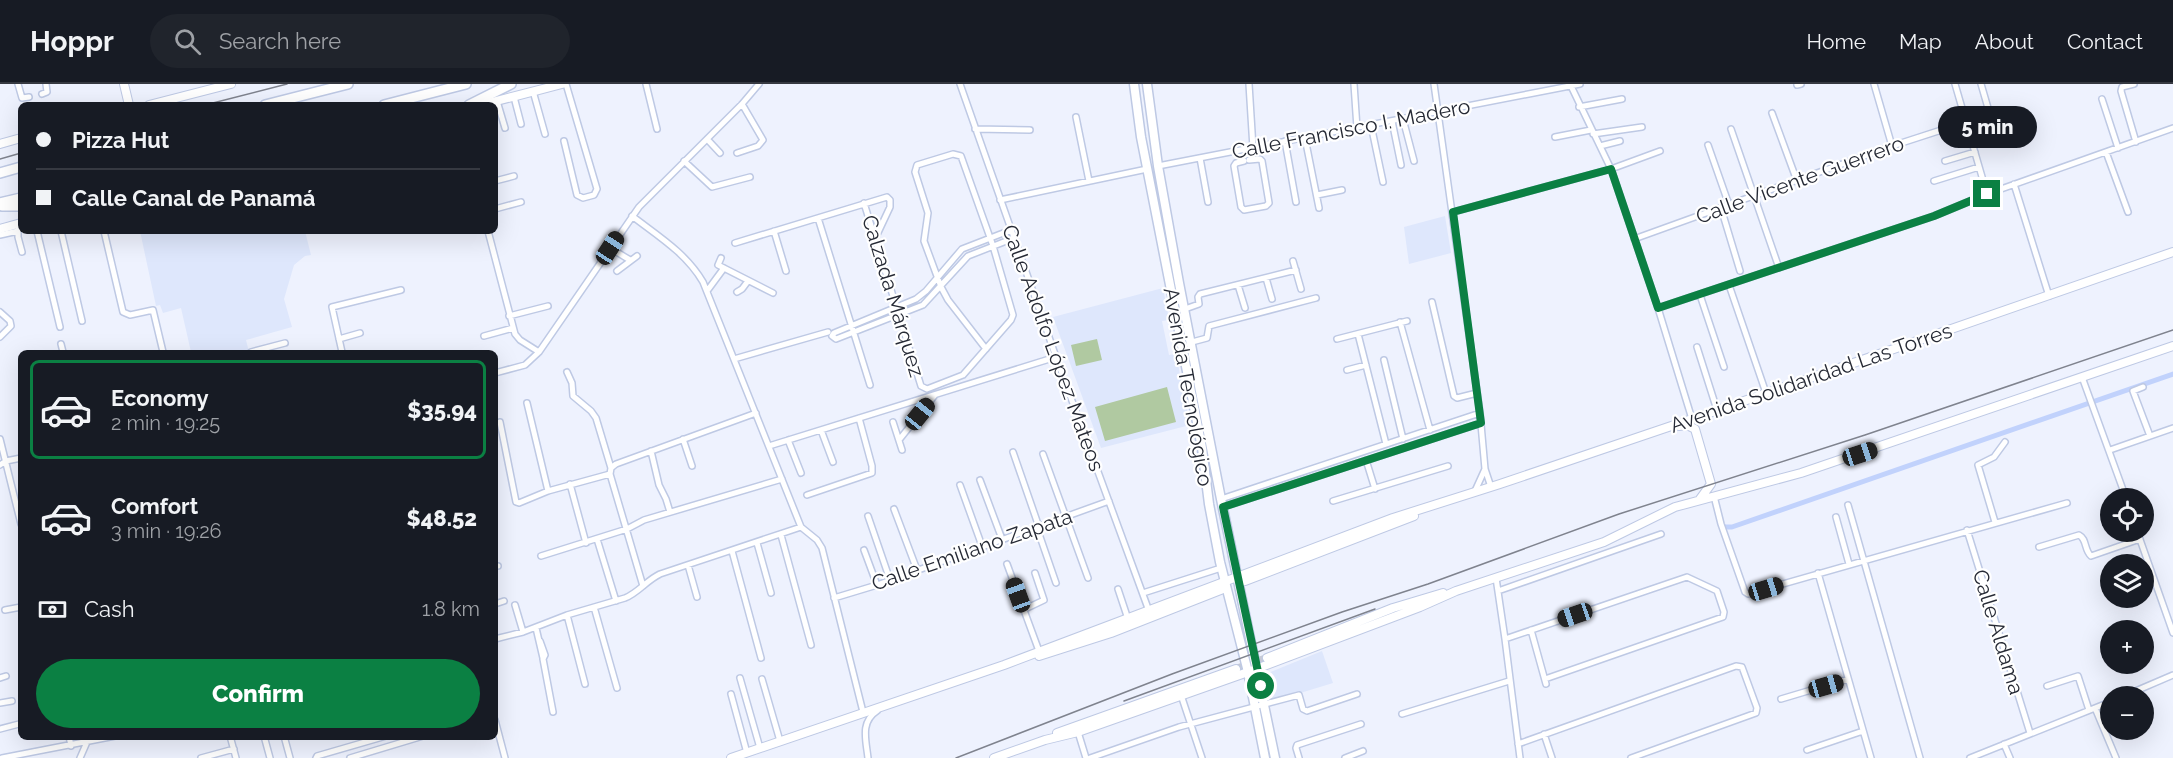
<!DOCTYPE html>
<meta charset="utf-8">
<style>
body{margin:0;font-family:Raleway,sans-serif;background:#20242c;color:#f1f3f6;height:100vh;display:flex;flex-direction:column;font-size:22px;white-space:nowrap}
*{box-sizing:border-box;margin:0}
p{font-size:20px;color:#9ea1a6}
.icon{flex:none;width:33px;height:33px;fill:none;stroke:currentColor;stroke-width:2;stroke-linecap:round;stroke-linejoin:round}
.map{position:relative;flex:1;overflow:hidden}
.panel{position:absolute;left:18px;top:266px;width:480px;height:390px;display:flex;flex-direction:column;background:#171b24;border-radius:9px;box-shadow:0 6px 24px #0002}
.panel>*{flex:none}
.guide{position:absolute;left:18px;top:18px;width:480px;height:132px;border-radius:9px;box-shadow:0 6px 24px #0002;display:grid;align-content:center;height:132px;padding:0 18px;background:#171b24}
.controls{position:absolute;left:2100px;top:404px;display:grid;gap:12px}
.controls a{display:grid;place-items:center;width:54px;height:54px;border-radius:50%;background:#171b24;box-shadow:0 6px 24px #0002;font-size:30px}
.end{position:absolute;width:27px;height:27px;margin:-14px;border:8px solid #0b8043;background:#fff;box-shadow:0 0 0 3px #fff}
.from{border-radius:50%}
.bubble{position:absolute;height:42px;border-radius:21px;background:#171b24;box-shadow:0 6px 24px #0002;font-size:20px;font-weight:800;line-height:42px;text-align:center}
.car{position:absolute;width:18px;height:36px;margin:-18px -9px;border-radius:8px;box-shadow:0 0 4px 2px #0007;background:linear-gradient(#222 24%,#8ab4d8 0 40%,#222 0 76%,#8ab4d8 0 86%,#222 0)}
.guide b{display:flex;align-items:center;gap:21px;height:57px;font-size:22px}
.guide b+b{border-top:2px solid #363941}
.guide i{width:15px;height:15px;background:#f1f3f6}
ul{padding:10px 0 0;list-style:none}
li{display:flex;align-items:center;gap:18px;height:99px;margin:0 12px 9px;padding:0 6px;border:3px solid transparent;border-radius:9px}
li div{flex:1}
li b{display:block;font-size:22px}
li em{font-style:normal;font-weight:800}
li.on{border-color:#0b8043}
li>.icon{width:54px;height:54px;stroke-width:1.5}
.pay{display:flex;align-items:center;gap:15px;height:66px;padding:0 18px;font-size:22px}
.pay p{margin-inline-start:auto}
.action{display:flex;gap:12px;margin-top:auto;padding:12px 18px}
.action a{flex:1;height:69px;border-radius:36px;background:#0b8043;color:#fff;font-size:24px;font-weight:800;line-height:69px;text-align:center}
header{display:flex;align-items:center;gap:36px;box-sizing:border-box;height:84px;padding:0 30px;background:#171b24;border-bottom:2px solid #363941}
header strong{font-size:28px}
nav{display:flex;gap:33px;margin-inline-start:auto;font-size:21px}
.search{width:420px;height:54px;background:#20242c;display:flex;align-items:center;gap:15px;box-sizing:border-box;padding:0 21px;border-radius:33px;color:#9ea1a6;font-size:22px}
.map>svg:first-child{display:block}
.built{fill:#dee7fc}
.green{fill:#b0c9a1}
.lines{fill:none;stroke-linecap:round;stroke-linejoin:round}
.canal{stroke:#c1d2fc;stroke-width:5}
.secondary-tunnel{stroke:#c6cad6;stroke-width:8;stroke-dasharray:8 4;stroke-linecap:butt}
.minor-casing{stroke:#bec9e4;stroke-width:8}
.secondary-casing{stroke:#bec9e4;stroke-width:10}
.primary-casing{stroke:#bec9e4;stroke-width:11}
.trunk-casing{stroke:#bec9e4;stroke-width:12}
.minor{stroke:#fff;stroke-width:5}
.secondary{stroke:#fff;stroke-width:8}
.primary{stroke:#fff;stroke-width:8}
.trunk{stroke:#fff;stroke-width:9}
.rail{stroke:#7f838e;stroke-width:1.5}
.route{stroke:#0b8043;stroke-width:8}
.labels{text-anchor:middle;stroke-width:4.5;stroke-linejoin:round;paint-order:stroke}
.street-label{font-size:21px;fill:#262a35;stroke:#fff}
</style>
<header>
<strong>Hoppr</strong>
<div class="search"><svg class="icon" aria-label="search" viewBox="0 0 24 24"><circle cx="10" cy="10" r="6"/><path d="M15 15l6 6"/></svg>Search here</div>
<nav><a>Home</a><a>Map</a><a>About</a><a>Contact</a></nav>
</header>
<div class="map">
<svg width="2173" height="674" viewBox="0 0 2173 674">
<rect width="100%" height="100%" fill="#eef2fe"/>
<path class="built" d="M 1445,132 L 1451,169 L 1409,180 L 1404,143 Z
M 140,147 L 305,147 L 311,171 L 305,172 L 294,181 L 284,215 L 292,243 L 246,256 L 249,268 L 191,268 L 181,224 L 163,229 L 160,221 L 156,222 Z
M 1163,204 L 1169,236 L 1162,237 L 1169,271 L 1176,270 L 1190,341 L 1101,364 L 1053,233 Z
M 1322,567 L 1333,599 L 1271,618 L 1266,590 Z"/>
<path class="green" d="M 1097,255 L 1102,276 L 1076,282 L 1071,261 Z
M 1167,303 L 1176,338 L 1105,357 L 1095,323 Z"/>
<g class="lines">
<path class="canal" d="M 1722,443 L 1732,443 L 2173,290"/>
<path class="secondary-tunnel" d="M 1236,585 L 1267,574"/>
<defs>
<path id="minor" d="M 18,0 L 22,14 L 29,13
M 646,0 L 657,45
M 960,0 L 1056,273 L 1149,527
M 1249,0 L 1253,64
M 1354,0 L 1357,44
M 1434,0 L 1480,329 L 1485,385 L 1491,403
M 1874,0 L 1892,62
M 1955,0 L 1987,110
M 1981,0 L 1988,24
M 2134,0 L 2122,3 L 2121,7 L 2136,58
M 1797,1 L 1801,0
M 1571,2 L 1611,85 L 1658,224 L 1692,335
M 533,7 L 545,50
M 42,10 L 47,8 L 46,0
M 514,13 L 521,40
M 2102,15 L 2118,64
M 497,17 L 505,44
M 1579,23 L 1622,15
M 1772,29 L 1797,97
M 1076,33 L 1089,97
M 1403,35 L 1414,77
M 1392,37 L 1401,81
M 1371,41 L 1383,98
M 975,45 L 1030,46
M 1731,45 L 1779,184
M 1593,50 L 1642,43
M 1555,53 L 1591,46
M 1305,54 L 1319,124
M 707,55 L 720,69
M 564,57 L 577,111 L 583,114 L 594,111 L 597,105 L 566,0
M 1285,57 L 1296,118
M 1708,61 L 1729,121
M 1600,62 L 1620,57
M 2106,68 L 2128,128
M 737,69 L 758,62 L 763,56 L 742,20
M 1200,74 L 1208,118
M 684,77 L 712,103 L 750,93
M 1244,77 L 1236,79 L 1234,82 L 1241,123 L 1244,126 L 1266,122 L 1269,119 L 1262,77 L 1260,75 L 1249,76
M 1945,77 L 1975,68
M 1158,82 L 1580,0
M 495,97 L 514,92
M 1934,97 L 1979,83
M 2014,100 L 2049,212
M 1317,111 L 1342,106
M 1000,116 L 1147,85
M 864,119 L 921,302 L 927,305 L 963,291 L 1011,236 L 1013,231 L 993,162 L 961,72 L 953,70 L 917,81 L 915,88 L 928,129 L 924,157 L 941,203 L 948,216 L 986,265
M 1721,124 L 1740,187
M 495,125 L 521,118
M 1453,128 L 1611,85 L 1660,67
M 632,132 C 658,152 686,169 703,198 L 801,443 L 817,456 L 822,464 L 863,628
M 818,134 L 870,301
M 18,140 L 18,153 L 22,168
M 37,147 L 60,243
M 61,147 L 82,237
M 104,147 L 123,228 L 130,231 L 153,226 L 163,268
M 488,147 L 515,250 L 520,256 L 539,268
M 774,147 L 786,187
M 0,151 L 18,147
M 1634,155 L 1892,62 L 1966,38
M 735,159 L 887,113 L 890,116 L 890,123 L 875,155
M 610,164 L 630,176
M 721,174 L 718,181 L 773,209
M 1293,177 L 1301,205
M 617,187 L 637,172
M 1266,194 L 1272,215
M 1238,201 L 1245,224
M 1729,201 L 1766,309
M 707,207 L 724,184
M 737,208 L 742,205 L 748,197
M 1700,211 L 1724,283
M 1432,218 L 1454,312 L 1457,314 L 1477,309
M 1658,224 L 1934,132 L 1987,110 L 2173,44
M 1185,225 L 1199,220 L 1198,213 L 1200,210 L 1296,186
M 0,228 L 10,237 L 11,242 L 0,253
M 509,232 L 548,222
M 1400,238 L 1430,346
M 1358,250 L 1386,360
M 484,252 L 513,244
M 832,252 L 836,255 L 923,221 L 968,172 L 1014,154
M 832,252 L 834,249 L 916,215 L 926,207 L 962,165 L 1011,146
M 339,255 L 360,249
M 1337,255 L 1407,237
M 1192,258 L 1207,254 L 1209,242 L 1316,214
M 61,260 L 63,268
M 1697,263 L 1717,326
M 251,268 L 285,259
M 342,268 L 332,223 L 401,206
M 734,275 L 828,248
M 1384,276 L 1403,355
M 1347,286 L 1366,281
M 567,288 L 572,299 L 573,312 L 591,327 L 596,334 L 611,384
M 495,289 L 525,281 L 539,268 L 639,123 L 742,20 L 759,0
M 2082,293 L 2126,414
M 2143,303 L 2133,307 L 2150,352
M 527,319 L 548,407
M 500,338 L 516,418 L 519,419 L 548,407 L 610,390
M 893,338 L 902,366
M 821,346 L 833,378
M 0,355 L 21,440
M 683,355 L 692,382
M 788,356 L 801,389
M 899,356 L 935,311
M 769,362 L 1056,273
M 2110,366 L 2173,344
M 651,367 L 659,401 L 666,415 L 670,428
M 1013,368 L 1039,443
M 1043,370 L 1088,494
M 1366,376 L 1375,405
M 0,381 L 6,377 L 21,374
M 610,390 L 611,384 L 616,380 L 756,329
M 610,390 L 643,502
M 980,396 L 1002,455
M 570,400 L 586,459
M 960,401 L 982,462
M 1475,407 L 1485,385
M 807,411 L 872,389 L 872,382 L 859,334
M 1714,412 L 1721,440 L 1745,508 L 1748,510 L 2067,419
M 1221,415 L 1480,329
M 1333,417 L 1448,382
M 1848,421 L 1920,674
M 1223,423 L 1481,339
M 894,425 L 917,486
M 868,432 L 890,496
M 1836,433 L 1849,480
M 1995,438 L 1978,381 L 1994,373 L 2005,358
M 1037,444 L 1056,499
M 1967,446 L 2030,649
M 2137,447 L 2173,549
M 781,451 L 811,561
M 597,455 L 616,517
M 757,459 L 771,509
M 2039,463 L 2079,451 C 2087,455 2084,466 2091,472 L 2140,455
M 864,466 L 877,501
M 732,467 L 761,574
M 541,472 L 627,445 L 644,436 L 782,395
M 1007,480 L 1039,567
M 688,481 L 697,513
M 495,482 L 498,482
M 1818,489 L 1871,674
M 1496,494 L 1505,555 L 1520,674
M 1118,505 L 1128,535
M 1498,507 L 1661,450
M 1143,509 L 1221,484
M 834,514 L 877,501 L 1109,417
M 495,520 L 504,517
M 515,521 L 523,548
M 594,523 L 617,604
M 5,526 L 21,523
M 1023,526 L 1044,516 L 1035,489
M 567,531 L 585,600
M 536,544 L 543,574
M 1531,546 L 1546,600
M 495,555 L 523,548 L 567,531 L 625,514 C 638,509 647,496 660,490 L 801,443
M 1505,555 L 1687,493 L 1717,507 L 1724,528 L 1723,533 L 1545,595
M 540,557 L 545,571 L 543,575 L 553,628
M 0,594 L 6,592
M 740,594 L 760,664
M 762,595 L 780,657
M 2047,602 L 2078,592 L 2089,626
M 731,610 L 747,669
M 1181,611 L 1202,674
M 2124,612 L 2173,591
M 1781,615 L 1848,595
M 0,619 L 12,617
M 2095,624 L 2116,674
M 1402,630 L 1509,597
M 495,636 L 505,674
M 0,645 L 19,640
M 1078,648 L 1086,674
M 1544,650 L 1552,674
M 69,652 L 71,662
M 230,652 L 236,674
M 264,652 L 270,674
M 284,652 L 290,674
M 1518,660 L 1736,582 L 1742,583 L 1757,624 L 1756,629 L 1631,674
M 2004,660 L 2010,674
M 1807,666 L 1863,647
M 2,674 L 115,652
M 80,674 L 87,658
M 201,674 L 234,665
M 316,674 L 317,672 L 386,652
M 350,674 L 423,652
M 868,674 C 866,656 860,638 877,627
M 1090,674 L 1179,643 L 1299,611 L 1303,625 L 1307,627 L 1357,610
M 1299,674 L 1296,664 L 1297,661 L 1361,640
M 1345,674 L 1363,667
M 1970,674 L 2110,618"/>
<path id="secondary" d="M 124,0 L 129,21
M 149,21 L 231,0
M 481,21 L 562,0
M 0,60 L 21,54
M 0,145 L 21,139
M 1679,342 L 1687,341 L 1695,345 L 1711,400 L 1700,415
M 1245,497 L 1414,432
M 1039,572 L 1111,549 L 1223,505
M 1267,574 L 1393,524 L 1443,509
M 1057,649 L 1236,585
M 731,674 L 1004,581 L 1393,434 L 1500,400 L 1692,335 L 2173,168
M 994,674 L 1045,656 L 1078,648 L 1248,588 L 1420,523 L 1456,507 L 1604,458 L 1675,423 L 1801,389 L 2173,262"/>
<path id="primary" d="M 1134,0 L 1141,53 L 1202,364 L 1209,420 L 1220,478 L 1248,588 L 1265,674
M 1147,0 L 1158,82 L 1179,199 L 1221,415 L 1275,674"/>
<path id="trunk" d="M 265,21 L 348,0
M 384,21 L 466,0
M 469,21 L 511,0
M 0,89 L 21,83
M 0,119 L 21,114
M 2,122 L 21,122"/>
</defs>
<use href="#minor" class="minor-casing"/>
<use href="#secondary" class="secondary-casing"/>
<use href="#primary" class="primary-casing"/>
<use href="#trunk" class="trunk-casing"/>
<use href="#minor" class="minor"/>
<use href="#secondary" class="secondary"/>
<use href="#primary" class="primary"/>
<use href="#trunk" class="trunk"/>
<path class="rail" d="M 205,21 L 287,0
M 0,75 L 21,69
M 1124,617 L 1375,525
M 956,674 L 1172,590 L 1342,528 L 1428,500 L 1619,430 L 1865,351 L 2173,246"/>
</g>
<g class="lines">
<path class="route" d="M 1261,602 L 1223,423 L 1481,339 L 1453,128 L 1611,85 L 1658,224 L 1934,132 L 1987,110"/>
</g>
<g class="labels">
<g class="street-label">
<text transform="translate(1351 45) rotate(-11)" y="7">Calle Francisco I. Madero</text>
<text transform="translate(1800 96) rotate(-20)" y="7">Calle Vicente Guerrero</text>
<text transform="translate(893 212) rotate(73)" y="7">Calzada Márquez</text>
<text transform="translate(1053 264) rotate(70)" y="7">Calle Adolfo López Mateos</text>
<text transform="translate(1811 294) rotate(-19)" y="7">Avenida Solidaridad Las Torres</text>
<text transform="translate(1188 303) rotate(80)" y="7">Avenida Tecnológico</text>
<text transform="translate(972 466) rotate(-19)" y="7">Calle Emiliano Zapata</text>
<text transform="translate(1998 548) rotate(73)" y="7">Calle Aldama</text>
</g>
</g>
</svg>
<div class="controls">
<a><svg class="icon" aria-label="locate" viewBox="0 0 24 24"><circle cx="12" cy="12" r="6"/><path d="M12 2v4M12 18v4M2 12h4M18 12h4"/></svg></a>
<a><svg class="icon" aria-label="layers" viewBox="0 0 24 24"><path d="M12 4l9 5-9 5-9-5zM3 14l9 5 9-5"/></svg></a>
<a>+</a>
<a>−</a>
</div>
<i class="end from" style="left:1261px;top:602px"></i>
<i class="end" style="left:1987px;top:110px"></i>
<div class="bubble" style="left:1938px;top:22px;width:99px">5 min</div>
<i class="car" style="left:610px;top:164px;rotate:33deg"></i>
<i class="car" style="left:920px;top:330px;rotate:39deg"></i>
<i class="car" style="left:1860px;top:370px;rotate:72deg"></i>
<i class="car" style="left:1766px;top:505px;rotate:73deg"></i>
<i class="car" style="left:1018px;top:511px;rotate:340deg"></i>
<i class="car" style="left:1575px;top:531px;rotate:251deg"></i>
<i class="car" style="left:1826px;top:602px;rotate:74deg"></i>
<div class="guide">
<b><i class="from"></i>Pizza Hut</b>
<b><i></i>Calle Canal de Panamá</b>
</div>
<section class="panel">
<ul>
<li class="on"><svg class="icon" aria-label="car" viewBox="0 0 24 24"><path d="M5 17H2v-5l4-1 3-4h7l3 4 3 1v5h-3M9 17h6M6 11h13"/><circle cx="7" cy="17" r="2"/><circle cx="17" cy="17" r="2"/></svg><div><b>Economy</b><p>2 min · 19:25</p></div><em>$35.94</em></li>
<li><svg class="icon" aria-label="car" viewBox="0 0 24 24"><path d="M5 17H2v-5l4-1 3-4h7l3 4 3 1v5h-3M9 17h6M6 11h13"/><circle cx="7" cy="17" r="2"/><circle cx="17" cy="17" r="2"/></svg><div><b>Comfort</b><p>3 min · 19:26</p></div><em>$48.52</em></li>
</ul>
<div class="pay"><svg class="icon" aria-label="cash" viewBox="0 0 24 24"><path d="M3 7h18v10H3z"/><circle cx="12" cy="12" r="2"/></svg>Cash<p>1.8 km</p></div>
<div class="action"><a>Confirm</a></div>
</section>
</div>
